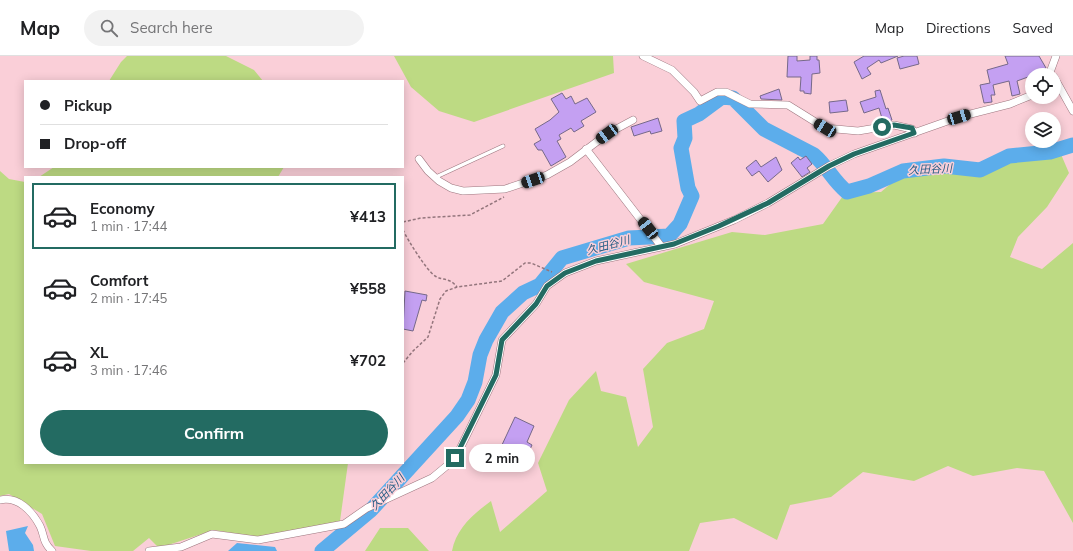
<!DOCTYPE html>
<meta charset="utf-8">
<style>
body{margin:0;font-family:Mulish,"Noto Sans JP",sans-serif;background:#f2f2f2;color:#202124;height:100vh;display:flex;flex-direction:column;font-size:15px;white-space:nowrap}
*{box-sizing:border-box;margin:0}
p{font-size:13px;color:#757577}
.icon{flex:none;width:22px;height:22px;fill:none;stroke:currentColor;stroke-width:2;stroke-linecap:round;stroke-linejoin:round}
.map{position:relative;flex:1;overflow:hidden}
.side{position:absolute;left:24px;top:120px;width:380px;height:288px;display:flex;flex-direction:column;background:#fff;border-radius:0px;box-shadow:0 2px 10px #0003}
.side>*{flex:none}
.hud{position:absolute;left:24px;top:24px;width:380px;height:88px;border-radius:0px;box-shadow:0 2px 10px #0003;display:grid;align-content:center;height:88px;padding:0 16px;background:#fff}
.controls{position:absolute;left:1025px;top:12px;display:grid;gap:8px}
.controls a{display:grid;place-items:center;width:36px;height:36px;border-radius:50%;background:#fff;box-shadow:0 2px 10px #0003;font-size:20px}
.end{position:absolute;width:18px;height:18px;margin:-9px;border:5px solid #236b62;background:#fff;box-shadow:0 0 0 2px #fff}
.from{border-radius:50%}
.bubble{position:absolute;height:28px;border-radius:14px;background:#fff;box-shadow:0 2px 10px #0003;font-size:13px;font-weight:700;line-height:28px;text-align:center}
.car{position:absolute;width:12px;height:24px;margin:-12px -6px;border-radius:5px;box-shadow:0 0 3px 1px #0007;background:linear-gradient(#222 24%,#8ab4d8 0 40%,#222 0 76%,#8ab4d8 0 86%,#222 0)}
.hud b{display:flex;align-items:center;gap:14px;height:38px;font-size:15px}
.hud b+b{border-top:1px solid #e0e0e0}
.hud i{width:10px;height:10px;background:#202124}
ul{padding:7px 0 0;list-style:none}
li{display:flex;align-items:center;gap:12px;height:66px;margin:0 8px 6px;padding:0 8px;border:2px solid transparent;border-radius:0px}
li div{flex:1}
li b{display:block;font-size:15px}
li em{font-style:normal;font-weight:700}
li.on{border-color:#236b62}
li>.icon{width:36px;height:36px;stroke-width:1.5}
.cta{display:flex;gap:8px;margin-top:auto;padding:8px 16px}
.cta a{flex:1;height:46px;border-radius:24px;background:#236b62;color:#fff;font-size:16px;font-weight:700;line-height:46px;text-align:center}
header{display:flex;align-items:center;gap:24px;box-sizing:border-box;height:56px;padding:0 20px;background:#fff;border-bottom:1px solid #e0e0e0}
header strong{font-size:19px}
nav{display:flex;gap:22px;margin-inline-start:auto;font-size:14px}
.search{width:280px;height:36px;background:#f2f2f2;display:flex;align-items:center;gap:10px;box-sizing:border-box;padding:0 14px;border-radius:22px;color:#757577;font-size:15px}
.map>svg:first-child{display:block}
.green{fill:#bdda83}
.water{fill:#5cadeb}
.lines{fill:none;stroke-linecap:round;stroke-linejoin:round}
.river{stroke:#5cadeb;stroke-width:15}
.building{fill:#c4a0f2;stroke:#766989}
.service-casing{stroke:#9d767f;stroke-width:4.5}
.minor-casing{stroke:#9d767f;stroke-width:8}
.path{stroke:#93757c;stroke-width:1.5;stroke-dasharray:3 2;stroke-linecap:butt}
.service{stroke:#fff;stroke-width:3.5}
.minor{stroke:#fff;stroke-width:7}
.route{stroke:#236b62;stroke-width:5}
.labels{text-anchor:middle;stroke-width:3;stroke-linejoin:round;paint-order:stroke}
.water-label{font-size:11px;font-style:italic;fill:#215b84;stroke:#facfd8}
</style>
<header>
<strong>Map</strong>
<div class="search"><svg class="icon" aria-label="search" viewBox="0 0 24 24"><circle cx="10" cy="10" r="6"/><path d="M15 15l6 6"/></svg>Search here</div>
<nav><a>Map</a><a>Directions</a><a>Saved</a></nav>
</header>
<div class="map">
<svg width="1073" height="495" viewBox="0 0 1073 495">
<rect width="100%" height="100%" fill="#facfd8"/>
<path class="green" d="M 127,0 L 226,0 L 254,14 L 263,25 L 109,25 L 121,6 Z
M 394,0 L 613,0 L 614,17 L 474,66 L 439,55 L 411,31 Z
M 1019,96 L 1060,96 L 1069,117 L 1047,151 L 1018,181 L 1010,201 L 1042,213 L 1073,187 L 1073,467 L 1044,415 L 1017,412 L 973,420 L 948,410 L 914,425 L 863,416 L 831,441 L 790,449 L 777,484 L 734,462 L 700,467 L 689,495 L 452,495 C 456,473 473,458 491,445 L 500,476 L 547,435 L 538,407 L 569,344 L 596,315 L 601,335 L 626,341 L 638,391 L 653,371 L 643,313 L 667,287 L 704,273 L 714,245 L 644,226 L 626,208 L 732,176 L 765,179 L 823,168 L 845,137 L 881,136 L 902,118 L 929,114 L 976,118 L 994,111 Z
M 54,111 L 284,111 L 278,121 L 39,121 Z
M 0,115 L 9,123 L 25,126 L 25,407 L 348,407 L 340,465 L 262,482 L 214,474 L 159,492 L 149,482 L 133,495 L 91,495 L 55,490 L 42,458 L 9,438 L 0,440 Z
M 380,472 L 408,472 L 429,495 L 365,495 Z"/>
<path class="water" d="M 28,470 L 25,477 L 33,489 L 34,495 L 9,495 L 6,475 Z
M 237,487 L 275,491 L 277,495 L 222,495 L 228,495 Z"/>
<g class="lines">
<path class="river" d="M 322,495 L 371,454 L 457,360 L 468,344 L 475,326 L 480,299 L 486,284 L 502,256 L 523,237 L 540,229 L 562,202 L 629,182 L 669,180 L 680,168 L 692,140 L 688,132 L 681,92 L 685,82 L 684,65 L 699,58 L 722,41 L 733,42 L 764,73 L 814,99 C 827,110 833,125 847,136 L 869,130 L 903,115 L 944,110 L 980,114 L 1009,100 L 1050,96 L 1073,89"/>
</g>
<path class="building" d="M 788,0 L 797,0 L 797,5 L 810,4 L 810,0 L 817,0 L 817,4 L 819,4 L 820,17 L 812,18 L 811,38 L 804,37 L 804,35 L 800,35 L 801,21 L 787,21 Z
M 864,0 L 898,0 L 881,7 L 879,4 L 867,12 L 871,18 L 862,23 L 854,6 Z
M 904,0 L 917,0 L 919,8 L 900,13 L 897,2 Z
M 1005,0 L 1039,0 L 1046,12 L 1039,17 L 1017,25 L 1020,38 L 1012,40 L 1009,25 L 993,29 L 995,39 L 991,39 L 992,46 L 984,47 L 980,29 L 990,27 L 987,14 L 1008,8 Z
M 779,33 L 782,44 L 761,43 L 760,40 Z
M 880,34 L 886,53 L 888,52 L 892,64 L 883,66 L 879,52 L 864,57 L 860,46 L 876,41 L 875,35 Z
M 562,37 L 566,43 L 571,40 L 575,48 L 587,42 L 596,56 L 581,65 L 584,70 L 574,76 L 571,72 L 559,79 L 561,83 L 557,85 L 566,101 L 551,110 L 542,94 L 538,94 L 534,88 L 541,84 L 535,73 L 550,64 L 559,56 L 551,43 Z
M 846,44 L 848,55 L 830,57 L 829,46 Z
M 658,62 L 662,75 L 651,78 L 650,75 L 634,80 L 631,71 Z
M 806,100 L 812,108 L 807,112 L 810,116 L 802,121 L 791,107 L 798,101 L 800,104 Z
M 776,101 L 782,114 L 768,126 L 759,115 L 752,120 L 746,112 L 756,104 L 761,111 Z
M 405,235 L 427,239 L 426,245 L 422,244 L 413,275 L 403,273 Z
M 515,361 L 534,370 L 527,386 L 532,389 L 526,402 L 520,400 L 511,414 L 494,406 Z"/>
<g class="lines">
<defs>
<path id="service" d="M 436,121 L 503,90"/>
<path id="minor" d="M 643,0 L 672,14 L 694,36 L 700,45 L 717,36 L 726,36 L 750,48 L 788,49 L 825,72 L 858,75 L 894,69 L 912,73 L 915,77
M 1049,19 L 1056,0
M 1054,21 L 1073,55
M 586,93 L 661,190
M 419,103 L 428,115 L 439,125 L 451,132 L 463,135 L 505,133 L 547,119 L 570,106 L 607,78 L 633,64
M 0,444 C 18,440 32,455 40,470 C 45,481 42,485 52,495
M 149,495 L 181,491 L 212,478 L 258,484 L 344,468 L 367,452 L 432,422 L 455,403 L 496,319 L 502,284 L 536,248 L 547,230 L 565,217 L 596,205 L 675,188 L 734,164 L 768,147 L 829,110 L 854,98 L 959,61 L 1010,48 L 1032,39"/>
</defs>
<use href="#service" class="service-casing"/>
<use href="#minor" class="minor-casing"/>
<path class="path" d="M 403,166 L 421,162 L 470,159 L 504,141
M 403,174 C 407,183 427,215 435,220 C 443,225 449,221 457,231
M 403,307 L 413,295 L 428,281 L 440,243 L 446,235 L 457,231 L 502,225 L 525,207 L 531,207 L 552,216"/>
<use href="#service" class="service"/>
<use href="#minor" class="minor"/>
</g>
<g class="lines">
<path class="route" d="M 455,402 L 496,319 L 502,284 L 536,248 L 547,230 L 565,217 L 596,205 L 674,188 L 719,170 L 768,147 L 829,110 L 854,98 L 914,77 L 912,72 L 894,69 L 882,71"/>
</g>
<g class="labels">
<g class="water-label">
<text transform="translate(930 113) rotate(-3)" y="4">久田谷川</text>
<text transform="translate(608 189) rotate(-15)" y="4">久田谷川</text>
<text transform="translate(387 436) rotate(-47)" y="4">久田谷川</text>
</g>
</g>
</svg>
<div class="controls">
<a><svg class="icon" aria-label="locate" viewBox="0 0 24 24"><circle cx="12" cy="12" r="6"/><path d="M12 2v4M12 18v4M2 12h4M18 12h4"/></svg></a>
<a><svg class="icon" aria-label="layers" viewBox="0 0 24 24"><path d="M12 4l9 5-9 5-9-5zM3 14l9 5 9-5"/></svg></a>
</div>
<i class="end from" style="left:882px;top:71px"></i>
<i class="end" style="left:455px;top:402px"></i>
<div class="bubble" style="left:469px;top:388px;width:66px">2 min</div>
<i class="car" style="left:959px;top:61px;rotate:73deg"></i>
<i class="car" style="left:825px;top:72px;rotate:301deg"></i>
<i class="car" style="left:607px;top:78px;rotate:234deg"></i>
<i class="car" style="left:533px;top:124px;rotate:251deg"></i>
<i class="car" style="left:648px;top:172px;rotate:322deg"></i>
<div class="hud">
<b><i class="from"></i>Pickup</b>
<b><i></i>Drop-off</b>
</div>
<section class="side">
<ul>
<li class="on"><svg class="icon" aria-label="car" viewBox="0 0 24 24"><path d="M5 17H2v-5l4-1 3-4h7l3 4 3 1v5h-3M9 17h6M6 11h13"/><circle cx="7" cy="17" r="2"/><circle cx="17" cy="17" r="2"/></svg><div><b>Economy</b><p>1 min · 17:44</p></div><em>¥413</em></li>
<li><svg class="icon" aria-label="car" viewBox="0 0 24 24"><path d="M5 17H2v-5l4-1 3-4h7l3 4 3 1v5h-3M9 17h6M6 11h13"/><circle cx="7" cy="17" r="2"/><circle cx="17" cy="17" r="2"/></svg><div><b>Comfort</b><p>2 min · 17:45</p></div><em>¥558</em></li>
<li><svg class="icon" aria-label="car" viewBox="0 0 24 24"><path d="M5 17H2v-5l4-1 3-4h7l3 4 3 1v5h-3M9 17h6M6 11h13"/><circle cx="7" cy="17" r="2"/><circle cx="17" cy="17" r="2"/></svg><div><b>XL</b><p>3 min · 17:46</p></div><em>¥702</em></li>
</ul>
<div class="cta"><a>Confirm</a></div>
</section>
</div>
